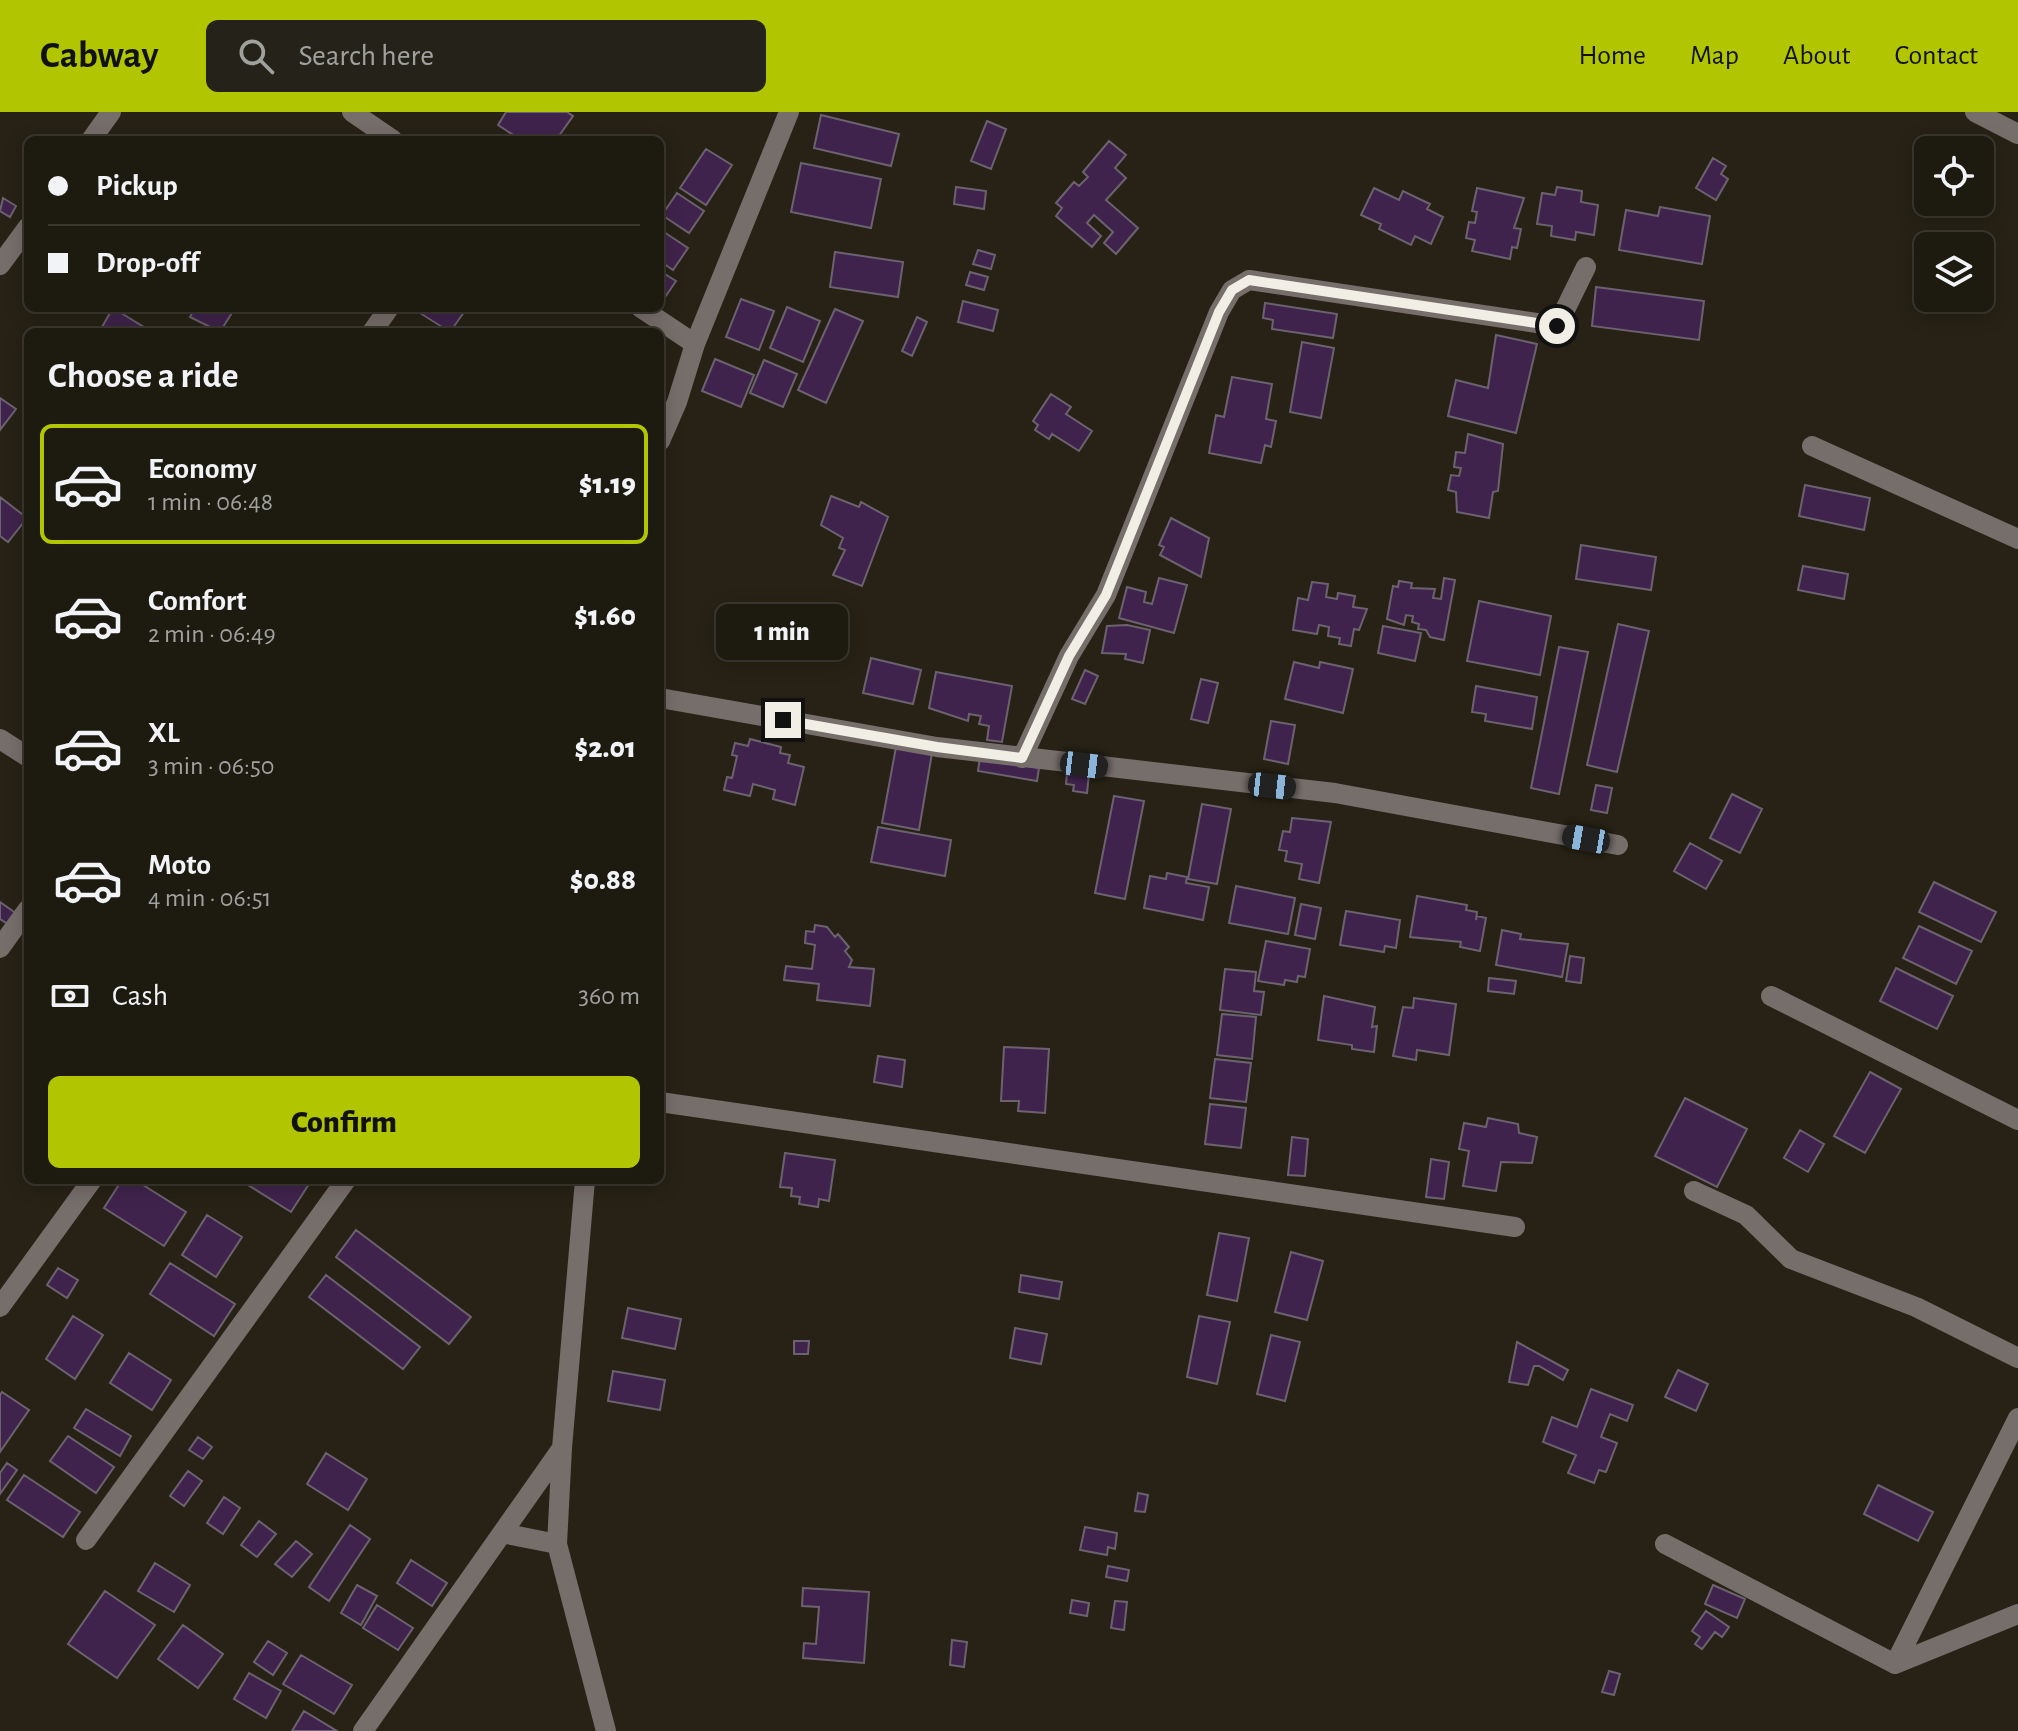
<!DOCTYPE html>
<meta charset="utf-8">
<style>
body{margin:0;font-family:"Alegreya Sans",sans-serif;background:#252319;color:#f1f3f6;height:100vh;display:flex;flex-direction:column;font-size:30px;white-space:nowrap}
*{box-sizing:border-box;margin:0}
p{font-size:26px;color:#a0a19f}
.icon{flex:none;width:44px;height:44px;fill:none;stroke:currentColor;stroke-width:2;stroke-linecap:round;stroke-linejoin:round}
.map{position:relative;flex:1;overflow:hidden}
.sheet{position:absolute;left:24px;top:216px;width:640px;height:856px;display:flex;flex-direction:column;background:#1d1a10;border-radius:12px;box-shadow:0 4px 20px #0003,0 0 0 2px #3b3830}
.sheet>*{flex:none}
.guide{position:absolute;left:24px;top:24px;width:640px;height:176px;border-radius:12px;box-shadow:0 4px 20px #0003,0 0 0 2px #3b3830;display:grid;align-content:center;height:176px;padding:0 24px;background:#1d1a10}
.buttons{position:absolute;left:1914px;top:24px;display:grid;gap:16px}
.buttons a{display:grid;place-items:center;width:80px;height:80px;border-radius:12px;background:#1d1a10;box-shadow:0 4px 20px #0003,0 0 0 2px #3b3830;font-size:40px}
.end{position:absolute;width:36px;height:36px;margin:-18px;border:10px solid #f1eee6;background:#111;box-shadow:0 0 0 4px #111}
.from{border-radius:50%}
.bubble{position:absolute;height:56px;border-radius:12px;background:#1d1a10;box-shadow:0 4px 20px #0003,0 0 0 2px #3b3830;font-size:26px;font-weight:800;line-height:56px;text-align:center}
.car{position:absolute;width:24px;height:48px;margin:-24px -12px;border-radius:10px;box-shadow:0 0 6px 2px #0007;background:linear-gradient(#222 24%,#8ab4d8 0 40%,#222 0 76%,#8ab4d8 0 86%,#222 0)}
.guide b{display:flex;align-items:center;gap:28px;height:76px;font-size:30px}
.guide b+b{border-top:2px solid #3b3830}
.guide i{width:20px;height:20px;background:#f1f3f6}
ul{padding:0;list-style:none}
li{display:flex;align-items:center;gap:24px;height:120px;margin:0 16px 12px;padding:0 8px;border:4px solid transparent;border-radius:12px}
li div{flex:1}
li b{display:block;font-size:30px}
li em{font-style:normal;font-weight:800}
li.on{border-color:#b1c500}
li>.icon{width:72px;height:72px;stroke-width:1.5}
h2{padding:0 24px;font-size:36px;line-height:96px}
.pay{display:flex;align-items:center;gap:20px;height:88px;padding:0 24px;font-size:30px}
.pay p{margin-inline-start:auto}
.button{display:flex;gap:16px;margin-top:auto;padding:16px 24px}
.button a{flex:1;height:92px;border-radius:12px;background:#b1c500;color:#111;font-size:32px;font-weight:800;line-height:92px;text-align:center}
header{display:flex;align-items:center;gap:48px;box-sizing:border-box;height:112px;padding:0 40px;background:#b1c500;color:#111}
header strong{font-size:38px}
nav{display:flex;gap:44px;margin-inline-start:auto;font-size:28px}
.search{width:560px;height:72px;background:#252319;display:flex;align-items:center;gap:20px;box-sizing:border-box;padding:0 28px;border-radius:12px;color:#a0a19f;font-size:30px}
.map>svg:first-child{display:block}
.building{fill:#40234c;stroke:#6b626f;stroke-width:2}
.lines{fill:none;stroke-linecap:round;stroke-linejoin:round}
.minor{stroke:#766e6b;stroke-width:20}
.route{stroke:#f1eee6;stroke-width:10}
</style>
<header>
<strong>Cabway</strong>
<div class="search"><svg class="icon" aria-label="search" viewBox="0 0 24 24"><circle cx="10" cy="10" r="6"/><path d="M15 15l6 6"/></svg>Search here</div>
<nav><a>Home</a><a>Map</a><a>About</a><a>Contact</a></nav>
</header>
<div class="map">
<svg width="2018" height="1619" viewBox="0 0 2018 1619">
<rect width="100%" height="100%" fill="#272215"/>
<path class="building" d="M 506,0 L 567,0 L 573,4 L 556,28 L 521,28 L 498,13 Z
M 821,3 L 899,22 L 891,54 L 814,36 Z
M 987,9 L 1006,17 L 991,57 L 971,49 Z
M 1109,29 L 1126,43 L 1115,56 L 1126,66 L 1106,88 L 1138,116 L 1116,142 L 1104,131 L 1113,120 L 1094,103 L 1087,111 L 1101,124 L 1092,135 L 1056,104 L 1062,96 L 1056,91 L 1074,70 L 1079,74 L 1088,65 L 1083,60 Z
M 706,37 L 732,53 L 706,93 L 680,76 Z
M 1713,46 L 1726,54 L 1721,62 L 1728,67 L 1716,88 L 1696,76 Z
M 801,51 L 881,67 L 871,116 L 791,100 Z
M 956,75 L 986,79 L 984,97 L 954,92 Z
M 1557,75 L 1582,79 L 1581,90 L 1598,93 L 1594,123 L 1576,120 L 1575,128 L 1551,124 L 1552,114 L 1537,112 L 1542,81 L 1555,83 Z
M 1374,76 L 1399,88 L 1403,79 L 1430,92 L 1427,97 L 1443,105 L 1431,132 L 1415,124 L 1411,133 L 1379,117 L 1381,112 L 1361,103 Z
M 1477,76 L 1524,86 L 1514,116 L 1521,117 L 1517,136 L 1512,135 L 1510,147 L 1472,139 L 1475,128 L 1466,126 L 1469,110 L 1475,111 L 1477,100 L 1472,99 Z
M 677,81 L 704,99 L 689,121 L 662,103 Z
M 3,86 L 16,94 L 10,105 L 0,99 Z
M 1660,95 L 1710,104 L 1702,152 L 1619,138 L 1626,98 L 1658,104 Z
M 661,118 L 688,136 L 673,158 L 660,149 Z
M 978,138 L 995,143 L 991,157 L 973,152 Z
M 835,140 L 903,150 L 898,185 L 830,175 Z
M 660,159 L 676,169 L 661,191 L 660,191 Z
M 970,160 L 988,165 L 984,178 L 966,173 Z
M 1596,175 L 1704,189 L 1699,228 L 1592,214 Z
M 741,187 L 774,199 L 759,238 L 726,225 Z
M 963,189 L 998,198 L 993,219 L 958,210 Z
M 1265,191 L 1337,202 L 1333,226 L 1272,217 L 1273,208 L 1263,206 Z
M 787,195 L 820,209 L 803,250 L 770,236 Z
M 113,196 L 152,220 L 99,220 Z
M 195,196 L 235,196 L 220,220 L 190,205 Z
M 423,196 L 467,196 L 450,220 L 420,201 Z
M 835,197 L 863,209 L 826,291 L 798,278 Z
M 917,205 L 927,210 L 912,244 L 902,239 Z
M 1496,223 L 1537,232 L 1516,321 L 1448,304 L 1456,268 L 1488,276 Z
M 1302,230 L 1334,236 L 1321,306 L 1290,300 Z
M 715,247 L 754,263 L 741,295 L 702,279 Z
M 764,248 L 797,262 L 783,295 L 750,281 Z
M 1232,265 L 1272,272 L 1266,307 L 1276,309 L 1271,335 L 1265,333 L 1261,351 L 1209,341 L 1216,303 L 1224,305 Z
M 1051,282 L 1071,295 L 1066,302 L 1092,319 L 1079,339 L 1052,322 L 1049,327 L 1035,318 L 1038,313 L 1033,309 Z
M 0,286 L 16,297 L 0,318 Z
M 1468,322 L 1503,332 L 1498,379 L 1493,380 L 1489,406 L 1457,400 L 1456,380 L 1448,378 L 1451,363 L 1459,364 L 1461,356 L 1454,355 L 1456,340 L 1465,341 Z
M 1805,373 L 1870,386 L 1864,418 L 1799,404 Z
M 831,384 L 859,395 L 861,390 L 888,405 L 862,474 L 833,463 L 845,438 L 839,436 L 843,426 L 821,413 Z
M 0,385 L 27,406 L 8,430 L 0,424 Z
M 1171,406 L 1209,426 L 1201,465 L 1160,443 L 1164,435 L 1159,433 Z
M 1581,433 L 1656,445 L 1651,478 L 1576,467 Z
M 1803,454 L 1848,462 L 1844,487 L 1798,478 Z
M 1159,466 L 1187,473 L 1174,521 L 1119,506 L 1127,475 L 1146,480 L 1144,490 L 1152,492 Z
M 1444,466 L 1455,468 L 1444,528 L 1430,525 L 1426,518 L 1418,517 L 1419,512 L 1412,510 L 1413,504 L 1406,503 L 1404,513 L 1387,507 L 1393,474 L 1398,475 L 1399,469 L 1412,471 L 1411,476 L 1435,477 L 1433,486 L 1441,487 Z
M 1312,470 L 1328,472 L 1326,485 L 1337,487 L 1338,481 L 1355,484 L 1353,495 L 1367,497 L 1359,518 L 1354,517 L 1351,534 L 1339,532 L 1340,526 L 1328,524 L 1329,515 L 1319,513 L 1317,522 L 1293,518 L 1298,486 L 1308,488 Z
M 1479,489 L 1551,504 L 1540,563 L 1467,549 Z
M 1618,512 L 1649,519 L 1617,660 L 1587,653 Z
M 1127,513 L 1150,518 L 1143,551 L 1125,547 L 1126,542 L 1102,541 L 1107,514 Z
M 1383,514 L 1421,521 L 1415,549 L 1378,541 Z
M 1559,535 L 1588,540 L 1559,682 L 1531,676 Z
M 871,546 L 921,558 L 913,592 L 863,581 Z
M 1294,550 L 1319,556 L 1320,550 L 1353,557 L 1343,601 L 1285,587 Z
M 1085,558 L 1098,564 L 1085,592 L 1072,587 Z
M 936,560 L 1012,574 L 1002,630 L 987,628 L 989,614 L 979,612 L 981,604 L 969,602 L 968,609 L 929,596 Z
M 1201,567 L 1218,571 L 1208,611 L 1191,607 Z
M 1476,574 L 1537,585 L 1532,617 L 1485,609 L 1486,602 L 1472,600 Z
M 1271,609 L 1295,613 L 1288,652 L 1264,647 Z
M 750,627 L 781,635 L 780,641 L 790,643 L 788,651 L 804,655 L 795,693 L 773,687 L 775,678 L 753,672 L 750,684 L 724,678 L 727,665 L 732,666 L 737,644 L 732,643 L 735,631 L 748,634 Z
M 896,635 L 932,641 L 919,718 L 882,711 Z
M 980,645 L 1039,656 L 1037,669 L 978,659 Z
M 1067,660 L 1089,662 L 1087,681 L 1073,679 L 1074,673 L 1066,672 Z
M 1596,673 L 1612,676 L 1607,701 L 1591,698 Z
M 1732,682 L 1762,697 L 1740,741 L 1710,726 Z
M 1114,684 L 1144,689 L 1125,787 L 1095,781 Z
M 1202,692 L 1231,697 L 1217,772 L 1188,767 Z
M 1292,706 L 1331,710 L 1319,771 L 1299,767 L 1302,752 L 1285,749 L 1287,739 L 1279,738 L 1283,719 L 1290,720 Z
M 878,715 L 951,728 L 945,764 L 871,750 Z
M 1690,731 L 1722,749 L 1706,777 L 1674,759 Z
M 1167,761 L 1187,765 L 1186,771 L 1209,775 L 1203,808 L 1144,796 L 1150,764 L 1166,767 Z
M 1934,770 L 1996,800 L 1981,830 L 1919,800 Z
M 1236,774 L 1295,786 L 1288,822 L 1229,811 Z
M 1417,784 L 1467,793 L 1466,798 L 1477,800 L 1476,808 L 1477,804 L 1486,806 L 1480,839 L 1460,835 L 1461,830 L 1410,825 Z
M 0,790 L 17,802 L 9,813 L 0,807 Z
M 1301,792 L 1321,796 L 1315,827 L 1295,823 Z
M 1346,799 L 1400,808 L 1396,836 L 1385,834 L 1384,840 L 1340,833 Z
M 815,813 L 827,815 L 835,825 L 838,822 L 849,835 L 845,839 L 852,848 L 849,855 L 874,857 L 870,894 L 817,888 L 819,872 L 784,868 L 786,854 L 812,857 L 815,833 L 805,831 L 806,819 L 814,820 Z
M 1919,814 L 1972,839 L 1956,872 L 1903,846 Z
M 1502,818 L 1521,822 L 1520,827 L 1568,832 L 1562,865 L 1496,853 Z
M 1266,829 L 1310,837 L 1305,865 L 1298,864 L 1297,870 L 1285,868 L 1284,873 L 1258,869 Z
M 1570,844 L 1584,846 L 1581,871 L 1566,869 Z
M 1896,856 L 1953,884 L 1937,917 L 1880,889 Z
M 1225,857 L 1256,860 L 1254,879 L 1264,880 L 1261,903 L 1220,898 Z
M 1489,866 L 1516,869 L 1514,882 L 1488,879 Z
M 1324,884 L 1375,895 L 1372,915 L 1377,914 L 1374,940 L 1352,937 L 1352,933 L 1318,928 Z
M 1414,886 L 1456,892 L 1449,943 L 1417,938 L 1416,948 L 1393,944 L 1403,895 L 1413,896 Z
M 1222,902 L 1256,905 L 1252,947 L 1217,943 Z
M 1004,935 L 1049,937 L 1045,1001 L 1018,999 L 1019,989 L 1001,989 Z
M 878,944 L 905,948 L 902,975 L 874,970 Z
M 1215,947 L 1251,951 L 1246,990 L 1210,986 Z
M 1870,960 L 1901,977 L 1865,1041 L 1834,1024 Z
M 1685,986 L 1747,1017 L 1717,1075 L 1655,1044 Z
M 1210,992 L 1246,996 L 1241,1036 L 1205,1032 Z
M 1488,1006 L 1518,1012 L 1519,1021 L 1537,1025 L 1532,1051 L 1501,1050 L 1496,1079 L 1463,1074 L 1469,1039 L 1459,1037 L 1464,1011 L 1486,1015 Z
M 1800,1018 L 1824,1032 L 1808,1060 L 1784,1046 Z
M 1292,1025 L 1308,1027 L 1305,1064 L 1288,1063 Z
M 785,1041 L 835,1048 L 829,1089 L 819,1087 L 818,1095 L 799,1092 L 800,1085 L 791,1084 L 792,1076 L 780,1075 Z
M 1431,1047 L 1449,1050 L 1444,1087 L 1426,1085 Z
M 122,1068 L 135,1068 L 186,1100 L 164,1134 L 104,1096 Z
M 240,1068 L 302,1068 L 309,1072 L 291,1100 Z
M 207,1103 L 242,1125 L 216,1165 L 182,1143 Z
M 356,1118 L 471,1205 L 449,1232 L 336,1145 Z
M 1219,1121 L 1249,1126 L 1237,1189 L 1207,1183 Z
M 1291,1140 L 1323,1149 L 1307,1208 L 1275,1200 Z
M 170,1151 L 235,1192 L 214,1224 L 150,1182 Z
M 58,1156 L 78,1168 L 67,1186 L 47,1173 Z
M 326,1163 L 420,1235 L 403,1257 L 309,1185 Z
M 1021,1163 L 1062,1170 L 1059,1187 L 1019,1180 Z
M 628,1196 L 681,1207 L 675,1237 L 622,1226 Z
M 73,1204 L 103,1223 L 75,1267 L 46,1247 Z
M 1199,1204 L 1230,1210 L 1217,1272 L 1187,1265 Z
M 1015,1216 L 1047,1222 L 1041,1252 L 1010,1246 Z
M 1271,1223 L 1300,1230 L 1285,1289 L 1257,1282 Z
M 794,1229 L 809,1229 L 808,1242 L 794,1242 Z
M 1517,1230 L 1568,1258 L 1563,1268 L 1539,1254 L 1534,1254 L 1528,1273 L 1509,1270 Z
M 129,1241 L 171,1268 L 152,1298 L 110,1271 Z
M 1678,1258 L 1708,1272 L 1696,1299 L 1665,1285 Z
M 613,1259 L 665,1268 L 660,1298 L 608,1289 Z
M 1591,1277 L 1633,1293 L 1627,1309 L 1610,1302 L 1601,1325 L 1617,1331 L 1606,1360 L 1599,1358 L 1594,1371 L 1568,1361 L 1576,1343 L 1543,1330 L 1552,1305 L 1577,1315 Z
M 2,1280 L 29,1298 L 0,1340 L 0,1283 Z
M 86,1297 L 131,1324 L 120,1344 L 74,1316 Z
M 68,1324 L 114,1355 L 96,1381 L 50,1349 Z
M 198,1325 L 212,1335 L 203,1347 L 189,1338 Z
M 326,1341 L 367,1367 L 348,1398 L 307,1372 Z
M 7,1351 L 17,1358 L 0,1382 L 0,1361 Z
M 188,1359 L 202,1369 L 184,1394 L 170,1384 Z
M 24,1363 L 80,1400 L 63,1425 L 7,1388 Z
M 1878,1373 L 1933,1400 L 1918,1429 L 1864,1402 Z
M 1138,1381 L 1148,1383 L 1145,1400 L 1135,1399 Z
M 224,1385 L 240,1396 L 223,1422 L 207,1411 Z
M 259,1409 L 276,1422 L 257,1445 L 241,1433 Z
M 350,1413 L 370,1427 L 329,1489 L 309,1475 Z
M 1085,1415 L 1117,1421 L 1115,1437 L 1108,1435 L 1107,1443 L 1080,1438 Z
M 296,1429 L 312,1442 L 292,1465 L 275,1452 Z
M 411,1448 L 447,1471 L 432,1494 L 397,1471 Z
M 155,1451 L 190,1473 L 174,1500 L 138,1479 Z
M 1108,1454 L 1129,1458 L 1127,1469 L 1106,1465 Z
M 357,1473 L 377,1484 L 361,1513 L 341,1501 Z
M 1713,1473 L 1745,1487 L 1737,1506 L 1705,1492 Z
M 803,1476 L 869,1480 L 864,1551 L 803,1546 L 804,1531 L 816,1532 L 819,1495 L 802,1494 Z
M 105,1479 L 155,1513 L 117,1566 L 68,1532 Z
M 1072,1488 L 1089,1491 L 1087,1504 L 1070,1501 Z
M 1115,1489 L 1127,1490 L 1124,1518 L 1111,1516 Z
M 377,1493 L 413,1516 L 398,1538 L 363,1516 Z
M 1706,1499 L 1729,1515 L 1722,1525 L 1715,1520 L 1702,1537 L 1695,1532 L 1700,1525 L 1692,1519 Z
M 183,1513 L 223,1542 L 198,1576 L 158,1547 Z
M 952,1528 L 967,1530 L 964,1555 L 950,1553 Z
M 268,1529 L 287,1541 L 273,1563 L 254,1550 Z
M 301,1543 L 352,1573 L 334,1602 L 283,1572 Z
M 1609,1559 L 1620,1562 L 1614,1583 L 1602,1580 Z
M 249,1561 L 281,1579 L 266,1606 L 234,1587 Z
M 304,1599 L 337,1619 L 292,1619 Z"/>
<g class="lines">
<path class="minor" d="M 352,0 L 393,28
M 1975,0 L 2018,22
M 91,28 L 111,0
M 0,153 L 28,115
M 641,196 L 695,232
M 372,220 L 389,196
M 660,329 L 677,290 L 695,232 L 789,0
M 1812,334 L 2018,427
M 660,586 L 937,635 L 1335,681 L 1618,733
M 0,627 L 28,645
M 1022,646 L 1069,544 L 1106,483 L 1219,200 L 1232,178 L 1249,168 L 1557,214 L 1586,155
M 0,836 L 28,797
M 1771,884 L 2018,1008
M 660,990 L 1515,1115
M 585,1068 L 562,1336 L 557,1432 L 606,1619
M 1694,1079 L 1746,1103 L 1791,1147 L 1916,1195 L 2018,1246
M 0,1195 L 92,1068
M 502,1421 L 557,1432
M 86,1428 L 346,1068
M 1665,1432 L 1895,1552 L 2018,1502
M 1895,1552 L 2018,1306
M 363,1619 L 562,1336"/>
</g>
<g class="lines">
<path class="route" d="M 783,608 L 937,635 L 1022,646 L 1069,544 L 1106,483 L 1219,200 L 1232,178 L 1249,168 L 1557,214"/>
</g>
</svg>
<div class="buttons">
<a><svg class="icon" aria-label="locate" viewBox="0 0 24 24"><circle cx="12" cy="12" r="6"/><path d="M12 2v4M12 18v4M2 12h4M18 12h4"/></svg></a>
<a><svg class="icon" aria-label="layers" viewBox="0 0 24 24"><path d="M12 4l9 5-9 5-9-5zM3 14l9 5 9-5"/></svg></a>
</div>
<i class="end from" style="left:1557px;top:214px"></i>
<i class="end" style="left:783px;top:608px"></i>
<div class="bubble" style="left:716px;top:492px;width:132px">1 min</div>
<i class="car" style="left:1084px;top:653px;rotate:97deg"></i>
<i class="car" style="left:1272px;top:674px;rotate:96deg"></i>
<i class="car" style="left:1586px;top:727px;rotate:280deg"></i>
<div class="guide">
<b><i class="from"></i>Pickup</b>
<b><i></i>Drop-off</b>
</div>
<section class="sheet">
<h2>Choose a ride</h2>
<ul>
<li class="on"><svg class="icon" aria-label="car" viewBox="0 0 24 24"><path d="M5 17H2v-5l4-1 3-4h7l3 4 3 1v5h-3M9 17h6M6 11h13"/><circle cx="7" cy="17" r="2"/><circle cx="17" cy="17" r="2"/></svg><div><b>Economy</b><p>1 min · 06:48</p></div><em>$1.19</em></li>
<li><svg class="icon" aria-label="car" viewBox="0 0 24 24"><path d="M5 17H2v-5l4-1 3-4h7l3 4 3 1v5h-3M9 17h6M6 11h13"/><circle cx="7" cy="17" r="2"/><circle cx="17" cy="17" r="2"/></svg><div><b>Comfort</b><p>2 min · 06:49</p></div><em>$1.60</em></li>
<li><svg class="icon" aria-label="car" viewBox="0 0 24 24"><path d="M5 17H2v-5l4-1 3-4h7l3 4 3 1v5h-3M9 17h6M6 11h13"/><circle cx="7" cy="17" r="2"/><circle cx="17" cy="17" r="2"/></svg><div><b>XL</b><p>3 min · 06:50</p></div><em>$2.01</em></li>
<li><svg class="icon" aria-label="car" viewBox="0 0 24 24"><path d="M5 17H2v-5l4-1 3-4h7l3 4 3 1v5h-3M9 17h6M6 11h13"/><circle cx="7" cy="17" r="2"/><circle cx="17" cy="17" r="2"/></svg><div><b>Moto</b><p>4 min · 06:51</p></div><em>$0.88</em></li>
</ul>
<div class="pay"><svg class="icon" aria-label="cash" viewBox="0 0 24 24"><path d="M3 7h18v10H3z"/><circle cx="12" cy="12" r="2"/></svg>Cash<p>360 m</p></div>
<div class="button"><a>Confirm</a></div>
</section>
</div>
